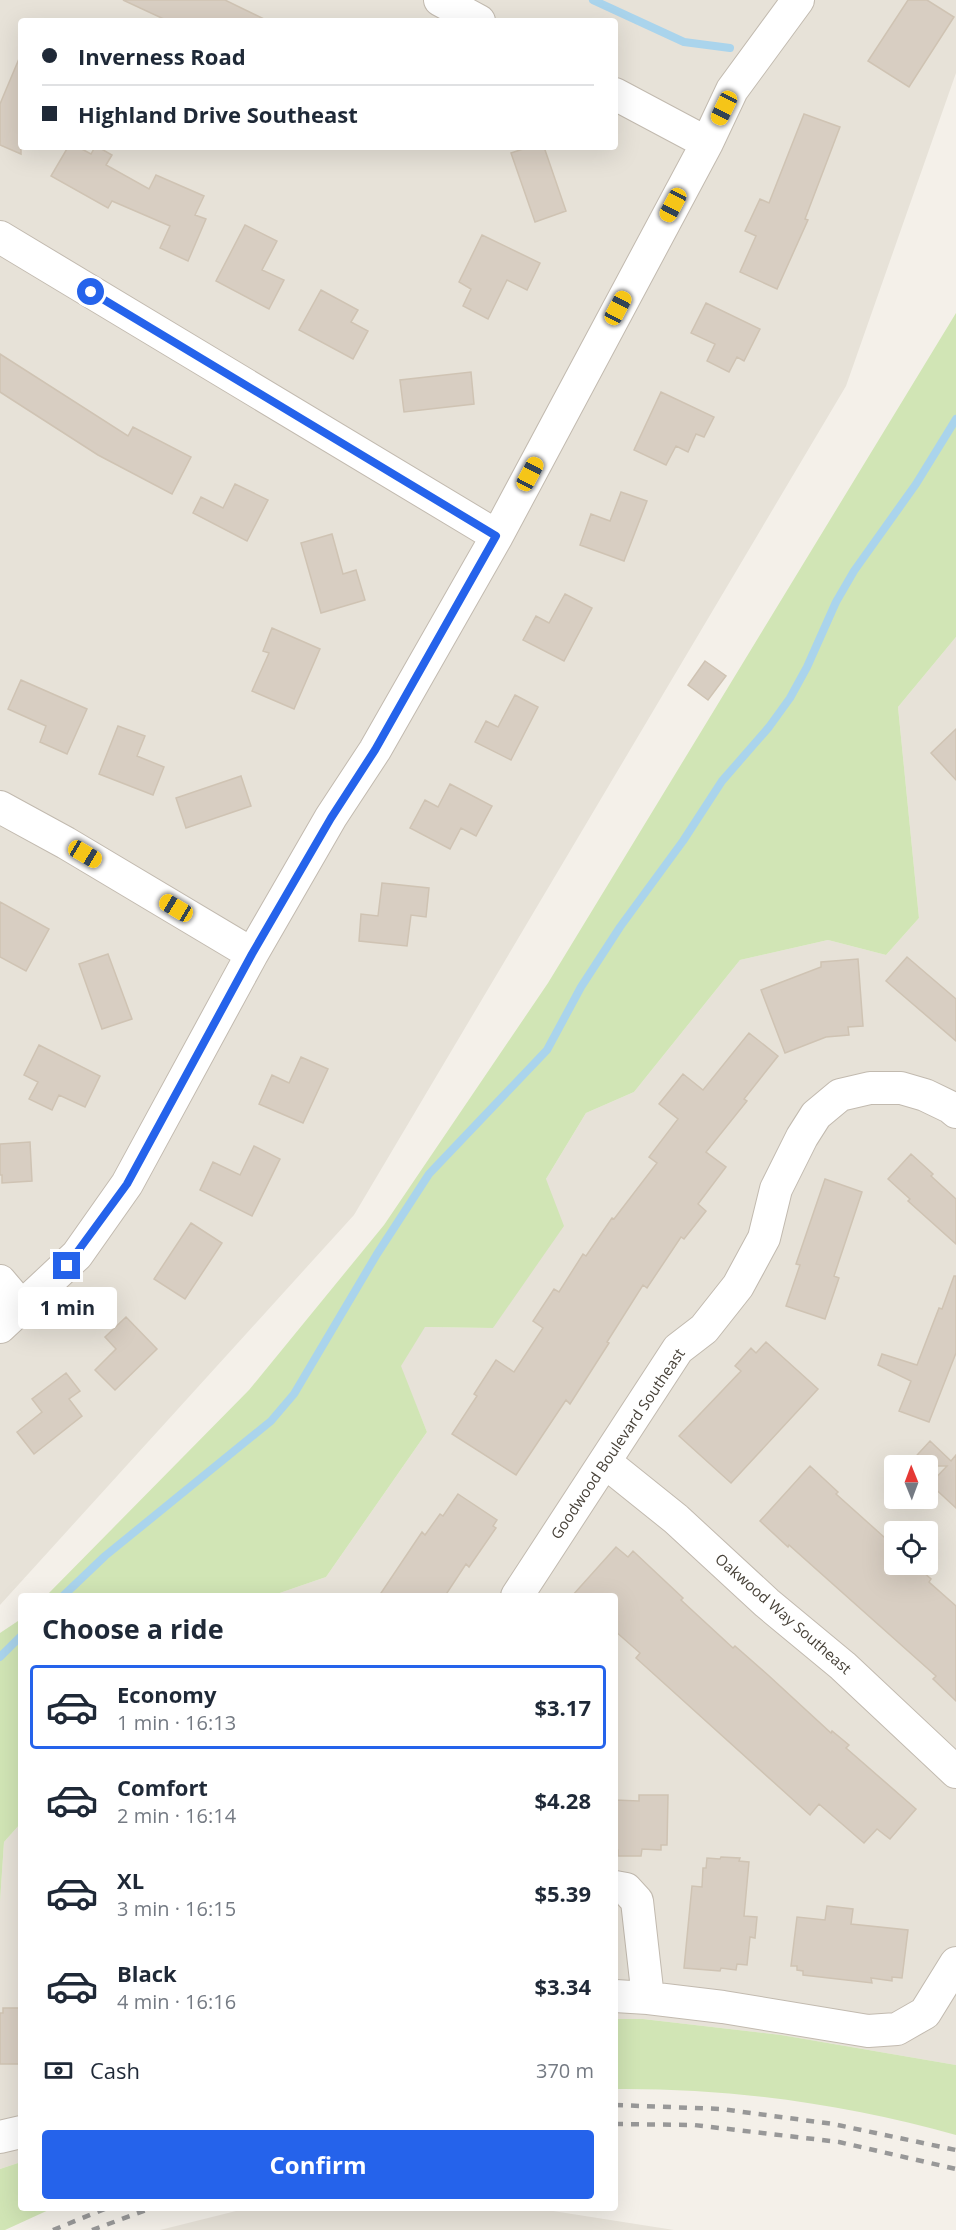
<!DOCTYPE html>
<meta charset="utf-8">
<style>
body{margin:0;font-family:"Open Sans",sans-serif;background:#f6f6f7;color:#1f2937;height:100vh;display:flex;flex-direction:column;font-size:22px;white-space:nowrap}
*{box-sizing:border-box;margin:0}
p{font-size:20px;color:#747a83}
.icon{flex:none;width:33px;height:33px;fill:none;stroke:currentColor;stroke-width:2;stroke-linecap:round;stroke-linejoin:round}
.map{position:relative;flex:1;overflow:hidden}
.side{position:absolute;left:18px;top:1593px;width:600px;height:618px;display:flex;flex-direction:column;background:#fff;border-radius:6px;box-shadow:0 6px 24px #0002}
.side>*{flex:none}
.banner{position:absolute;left:18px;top:18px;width:600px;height:132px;border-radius:6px;box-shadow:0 6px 24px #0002;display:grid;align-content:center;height:132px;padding:0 24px;background:#fff}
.needle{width:39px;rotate:359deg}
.tools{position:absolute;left:884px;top:1455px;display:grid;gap:12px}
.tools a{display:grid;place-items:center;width:54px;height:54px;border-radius:6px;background:#fff;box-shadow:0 6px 24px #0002;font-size:30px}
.end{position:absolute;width:27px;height:27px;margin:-14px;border:8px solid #2563eb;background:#fff;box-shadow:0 0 0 3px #fff}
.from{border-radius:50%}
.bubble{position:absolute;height:42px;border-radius:6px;background:#fff;box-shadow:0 6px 24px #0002;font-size:20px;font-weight:700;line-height:42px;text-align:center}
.car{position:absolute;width:18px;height:36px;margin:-18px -9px;border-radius:8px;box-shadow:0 0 4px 2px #0007;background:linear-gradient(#f5c518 24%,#345 0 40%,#f5c518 0 76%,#345 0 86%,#f5c518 0)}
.banner b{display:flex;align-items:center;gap:21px;height:57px;font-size:22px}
.banner b+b{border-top:2px solid #e0e1e3}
.banner i{width:15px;height:15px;background:#1f2937}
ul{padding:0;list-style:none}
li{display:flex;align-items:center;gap:18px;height:84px;margin:0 12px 9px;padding:0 12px;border:3px solid transparent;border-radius:6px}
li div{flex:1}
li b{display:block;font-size:22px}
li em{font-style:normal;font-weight:700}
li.current{border-color:#2563eb}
li>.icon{width:54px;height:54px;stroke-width:1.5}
h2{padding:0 24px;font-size:27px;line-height:72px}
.pay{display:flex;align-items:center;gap:15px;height:66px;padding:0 24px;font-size:22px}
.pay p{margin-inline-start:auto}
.button{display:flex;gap:12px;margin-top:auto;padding:12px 24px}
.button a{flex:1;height:69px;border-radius:6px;background:#2563eb;color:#fff;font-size:24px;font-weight:700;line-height:69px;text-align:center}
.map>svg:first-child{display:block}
.residential{fill:#e7e2d8;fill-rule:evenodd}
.green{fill:#d1e5b5}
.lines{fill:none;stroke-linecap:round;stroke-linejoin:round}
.stream{stroke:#aad4ec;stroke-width:8}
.building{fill:#d8cec2;stroke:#cfc3b3;stroke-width:1.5}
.minor-casing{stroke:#c2baaf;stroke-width:34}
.minor{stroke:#fff;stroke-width:32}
.rail{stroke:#989898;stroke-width:4.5;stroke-dasharray:8 8;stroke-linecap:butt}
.route{stroke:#2563eb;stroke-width:8}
.labels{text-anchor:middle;stroke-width:4.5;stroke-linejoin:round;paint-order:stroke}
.street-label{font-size:15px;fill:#474138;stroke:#fff}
</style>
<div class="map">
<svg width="956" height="2230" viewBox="0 0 956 2230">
<rect width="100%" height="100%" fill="#f4f0e9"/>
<path class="residential" d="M 0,0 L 956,0 L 956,73 L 846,386 L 354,1215 L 0,1605 ZM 21,21 L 615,21 L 615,147 L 21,147 Z
M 956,637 L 956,2065 L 781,2035 L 643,2019 L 615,2019 L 615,1596 L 271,1596 L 326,1577 L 427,1432 L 400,1366 L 424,1327 L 493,1328 L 546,1179 L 586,1113 L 634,1092 L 740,960 L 828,940 L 886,955 L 919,918 L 898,707 ZM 894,1466 L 927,1466 L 927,1498 L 894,1498 ZM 894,1532 L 927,1532 L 927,1564 L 894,1564 Z
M 21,1823 L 21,2162 L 0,2169 L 0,1902 L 4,1842 Z
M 248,2208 L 534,2208 L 674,2230 L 160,2230 Z"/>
<path class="green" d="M 956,313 L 956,637 L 898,707 L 919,918 L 886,955 L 828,940 L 740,960 L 634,1092 L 586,1113 L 546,1179 L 564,1226 L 493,1328 L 425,1327 L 401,1366 L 427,1432 L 326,1577 L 271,1596 L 46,1596 L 249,1390 L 384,1225 L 548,983 Z
M 21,1619 L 21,1823 L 4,1842 L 0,1902 L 0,1633 Z
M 615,2019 L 643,2019 L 781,2035 L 956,2065 L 956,2135 C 845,2104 730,2088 615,2089 Z
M 21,2162 L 21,2208 L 53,2208 L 5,2230 L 0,2230 L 0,2169 Z"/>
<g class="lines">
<path class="stream" d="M 593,0 L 684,42 L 730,48
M 63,1596 L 105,1556 L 271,1421 L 294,1394 L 377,1254 L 429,1174 L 547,1050 L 581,987 L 620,927 L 683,841 L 722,781 L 769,727 L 790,698 L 807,667 L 836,602 L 854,571 L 916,484 L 956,419
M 0,1657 L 21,1636"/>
</g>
<path class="building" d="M 123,0 L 225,0 L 268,21 L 168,21 Z
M 908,0 L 927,0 L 954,17 L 909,87 L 868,61 Z
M 21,54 L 21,154 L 0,145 L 0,104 Z
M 804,114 L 840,127 L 805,219 L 808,220 L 777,289 L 740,272 L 756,236 L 745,231 L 760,199 L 769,203 Z
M 68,147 L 78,147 L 91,154 L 95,147 L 98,147 L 112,155 L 106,165 L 149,189 L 156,175 L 204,196 L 195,215 L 206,219 L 188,261 L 160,248 L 170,226 L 112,201 L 108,208 L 51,176 Z
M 529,147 L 544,147 L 566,211 L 535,222 L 511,153 Z
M 245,225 L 277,241 L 262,270 L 284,280 L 269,309 L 216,281 Z
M 482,235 L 540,263 L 527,290 L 507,280 L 488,319 L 463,306 L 471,289 L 459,282 Z
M 321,290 L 358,310 L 351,322 L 368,331 L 353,359 L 299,330 Z
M 706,303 L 760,329 L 744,361 L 737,357 L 729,372 L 707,361 L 715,344 L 691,333 Z
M 0,354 L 128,436 L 133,427 L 191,457 L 172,494 L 98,455 L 0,392 Z
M 471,372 L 474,404 L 404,412 L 400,380 Z
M 661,392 L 714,417 L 704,437 L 696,434 L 688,452 L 676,446 L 666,465 L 634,450 Z
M 235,484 L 268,500 L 247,541 L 193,513 L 201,497 L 223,508 Z
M 621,492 L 647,501 L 624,561 L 580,545 L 591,514 L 610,521 Z
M 332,534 L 343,574 L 356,570 L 365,600 L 321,613 L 301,543 Z
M 565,594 L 592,608 L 564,661 L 523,640 L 536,616 L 549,623 Z
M 272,628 L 320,649 L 294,709 L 252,691 L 269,653 L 263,651 Z
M 705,661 L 726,676 L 708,700 L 688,685 Z
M 21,680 L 87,709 L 67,754 L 40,742 L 46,726 L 8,709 Z
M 515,695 L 538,707 L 511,760 L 475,742 L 486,721 L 498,727 Z
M 118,726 L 145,736 L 137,756 L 164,767 L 153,795 L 99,774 Z
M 956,729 L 956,780 L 931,753 Z
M 241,776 L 251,806 L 186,828 L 176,798 Z
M 450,784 L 492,806 L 476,836 L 461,828 L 450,849 L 410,828 L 425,800 L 438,807 Z
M 382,883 L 429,888 L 426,917 L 411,915 L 407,946 L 359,941 L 361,914 L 378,916 Z
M 0,902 L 49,929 L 26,971 L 0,957 Z
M 108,954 L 132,1019 L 102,1029 L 79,964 Z
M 907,957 L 956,999 L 956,1041 L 886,981 Z
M 858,959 L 863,1026 L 848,1027 L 849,1035 L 826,1037 L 785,1053 L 761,990 L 821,967 L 821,962 Z
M 749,1033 L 778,1056 L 744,1099 L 747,1101 L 706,1152 L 726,1167 L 698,1204 L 706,1211 L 684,1239 L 681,1237 L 647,1288 L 643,1285 L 607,1342 L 609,1343 L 570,1404 L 566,1400 L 516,1475 L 452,1434 L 477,1396 L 474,1394 L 496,1360 L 514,1372 L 543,1328 L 533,1321 L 554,1289 L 559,1292 L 583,1254 L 586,1256 L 612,1218 L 614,1219 L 657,1163 L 649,1157 L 678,1119 L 659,1104 L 683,1074 L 703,1090 Z
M 39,1045 L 100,1076 L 85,1107 L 59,1095 L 52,1110 L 29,1099 L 38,1082 L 24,1075 Z
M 301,1057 L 328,1069 L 303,1123 L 259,1104 L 272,1075 L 289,1083 Z
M 30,1142 L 32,1181 L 2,1183 L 2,1175 L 0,1175 L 0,1144 Z
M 254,1146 L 280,1159 L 252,1216 L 200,1190 L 213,1162 L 240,1175 Z
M 911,1154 L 933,1174 L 931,1176 L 956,1199 L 956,1244 L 908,1201 L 910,1199 L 888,1179 Z
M 825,1179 L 862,1192 L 834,1276 L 839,1278 L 825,1319 L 786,1306 L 800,1265 L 796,1264 Z
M 191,1223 L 222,1243 L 185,1299 L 154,1279 Z
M 954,1276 L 956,1276 L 956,1353 L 929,1422 L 899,1411 L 911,1381 L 878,1365 L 882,1354 L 917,1365 L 939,1308 L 942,1309 Z
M 126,1317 L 157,1349 L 115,1390 L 95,1370 L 116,1349 L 105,1337 Z
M 766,1342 L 818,1389 L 731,1483 L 679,1436 L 741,1371 L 735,1366 L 751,1348 L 756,1353 Z
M 66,1373 L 80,1391 L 69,1399 L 82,1416 L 34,1454 L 17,1432 L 42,1412 L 32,1399 Z
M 930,1441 L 951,1461 L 956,1455 L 956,1508 L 930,1484 L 947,1466 L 907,1466 Z
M 810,1466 L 838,1492 L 836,1494 L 894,1546 L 894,1564 L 914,1564 L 931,1579 L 929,1582 L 956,1606 L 956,1701 L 933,1679 L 936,1676 L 789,1545 L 788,1547 L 760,1521 Z
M 458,1494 L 497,1520 L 493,1526 L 496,1528 L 469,1567 L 466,1564 L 445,1596 L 379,1596 L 422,1532 L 425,1535 L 440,1514 L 443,1516 Z
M 616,1547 L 628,1557 L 633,1551 L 683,1598 L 681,1600 L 733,1648 L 735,1646 L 768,1675 L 831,1733 L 832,1731 L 849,1745 L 846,1748 L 916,1809 L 890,1839 L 877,1829 L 864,1843 L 819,1804 L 810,1815 L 636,1658 L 640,1653 L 615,1631 L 615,1596 L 572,1596 Z
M 639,1795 L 668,1795 L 667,1845 L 661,1845 L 661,1850 L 642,1849 L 641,1856 L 618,1856 L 618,1850 L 615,1850 L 615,1800 L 639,1801 Z
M 721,1857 L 740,1858 L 739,1861 L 749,1862 L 744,1916 L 757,1917 L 755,1938 L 750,1937 L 747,1965 L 737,1964 L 736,1970 L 721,1968 L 720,1971 L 684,1968 L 692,1886 L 702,1887 L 703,1868 L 706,1868 L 707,1858 L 720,1859 Z
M 827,1906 L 853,1909 L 851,1924 L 908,1930 L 902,1978 L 892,1977 L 892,1981 L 871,1978 L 872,1983 L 803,1975 L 803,1971 L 797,1970 L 797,1966 L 791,1966 L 797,1917 L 825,1920 Z
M 3,2008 L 21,2008 L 21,2064 L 0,2064 L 0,2013 L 3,2013 Z"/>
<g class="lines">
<defs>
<path id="minor" d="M 440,0 L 479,21
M 615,94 L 707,143
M 0,237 L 497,536
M 0,807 L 66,843 L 252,954
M 0,1281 L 22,1307
M 0,1327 L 77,1255 L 127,1184 L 252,954 L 331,817 L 375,750 L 497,536 L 707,143 L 732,90 L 798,0
M 605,1462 L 676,1519 L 767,1603 L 843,1666 L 956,1772
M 517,1596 L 678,1349 L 704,1329 L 738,1286 L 764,1238 L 776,1189 L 802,1137 L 816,1115 L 840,1095 L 870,1088 L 901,1088 L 925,1095 L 950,1107 L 956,1112
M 615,1887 L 626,1889 L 637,1901 L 648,1998
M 615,1996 L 648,1998 L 723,2007 L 868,2031 L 897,2029 L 925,2013 L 956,1963
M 0,2137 L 21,2132"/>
</defs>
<use href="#minor" class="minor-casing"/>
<use href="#minor" class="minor"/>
<path class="rail" d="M 615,2105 L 721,2109 L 833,2124 L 956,2150
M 615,2124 L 694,2125 L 839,2142 L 956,2169
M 53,2230 L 107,2208
M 92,2230 L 152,2208"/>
</g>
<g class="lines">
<path class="route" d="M 67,1266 L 127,1184 L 252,954 L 331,818 L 375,750 L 496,536 L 91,292"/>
</g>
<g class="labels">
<g class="street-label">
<text transform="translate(618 1444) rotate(-56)" y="5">Goodwood Boulevard Southeast</text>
<text transform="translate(783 1614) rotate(41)" y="5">Oakwood Way Southeast</text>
</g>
</g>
</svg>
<div class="tools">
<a><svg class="needle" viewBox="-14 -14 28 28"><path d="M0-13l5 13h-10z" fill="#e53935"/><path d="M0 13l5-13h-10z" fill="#747a83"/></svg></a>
<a><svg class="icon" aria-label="locate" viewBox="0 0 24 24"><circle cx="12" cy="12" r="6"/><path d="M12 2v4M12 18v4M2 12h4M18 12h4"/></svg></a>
</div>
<i class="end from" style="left:91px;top:292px"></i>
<i class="end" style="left:67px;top:1266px"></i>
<div class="bubble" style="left:18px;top:1287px;width:99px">1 min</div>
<i class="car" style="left:724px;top:108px;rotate:206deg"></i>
<i class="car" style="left:673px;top:205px;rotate:208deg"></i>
<i class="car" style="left:618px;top:308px;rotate:28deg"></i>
<i class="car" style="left:530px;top:474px;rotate:28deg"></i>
<i class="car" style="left:85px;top:854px;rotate:121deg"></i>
<i class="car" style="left:176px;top:908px;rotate:301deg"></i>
<div class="banner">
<b><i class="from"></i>Inverness Road</b>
<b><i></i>Highland Drive Southeast</b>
</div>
<section class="side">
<h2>Choose a ride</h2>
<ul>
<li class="current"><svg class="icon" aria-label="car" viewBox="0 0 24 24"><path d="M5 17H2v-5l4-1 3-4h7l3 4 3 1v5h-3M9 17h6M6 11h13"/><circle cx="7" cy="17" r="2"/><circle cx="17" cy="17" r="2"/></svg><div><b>Economy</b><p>1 min · 16:13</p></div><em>$3.17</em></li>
<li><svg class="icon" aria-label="car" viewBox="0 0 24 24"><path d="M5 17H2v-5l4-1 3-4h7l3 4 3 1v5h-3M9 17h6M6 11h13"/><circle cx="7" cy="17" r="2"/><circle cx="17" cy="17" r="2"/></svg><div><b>Comfort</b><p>2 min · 16:14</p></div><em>$4.28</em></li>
<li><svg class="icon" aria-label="car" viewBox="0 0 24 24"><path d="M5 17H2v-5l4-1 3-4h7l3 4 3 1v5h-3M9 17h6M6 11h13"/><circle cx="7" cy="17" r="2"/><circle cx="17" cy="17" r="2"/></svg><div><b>XL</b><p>3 min · 16:15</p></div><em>$5.39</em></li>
<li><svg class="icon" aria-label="car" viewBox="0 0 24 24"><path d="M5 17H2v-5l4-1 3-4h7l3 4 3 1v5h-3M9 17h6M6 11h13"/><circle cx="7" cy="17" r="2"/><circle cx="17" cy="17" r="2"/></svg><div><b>Black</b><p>4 min · 16:16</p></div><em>$3.34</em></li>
</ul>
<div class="pay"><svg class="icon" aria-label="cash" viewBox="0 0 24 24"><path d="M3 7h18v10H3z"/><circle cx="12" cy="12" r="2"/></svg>Cash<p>370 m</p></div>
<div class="button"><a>Confirm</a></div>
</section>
</div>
